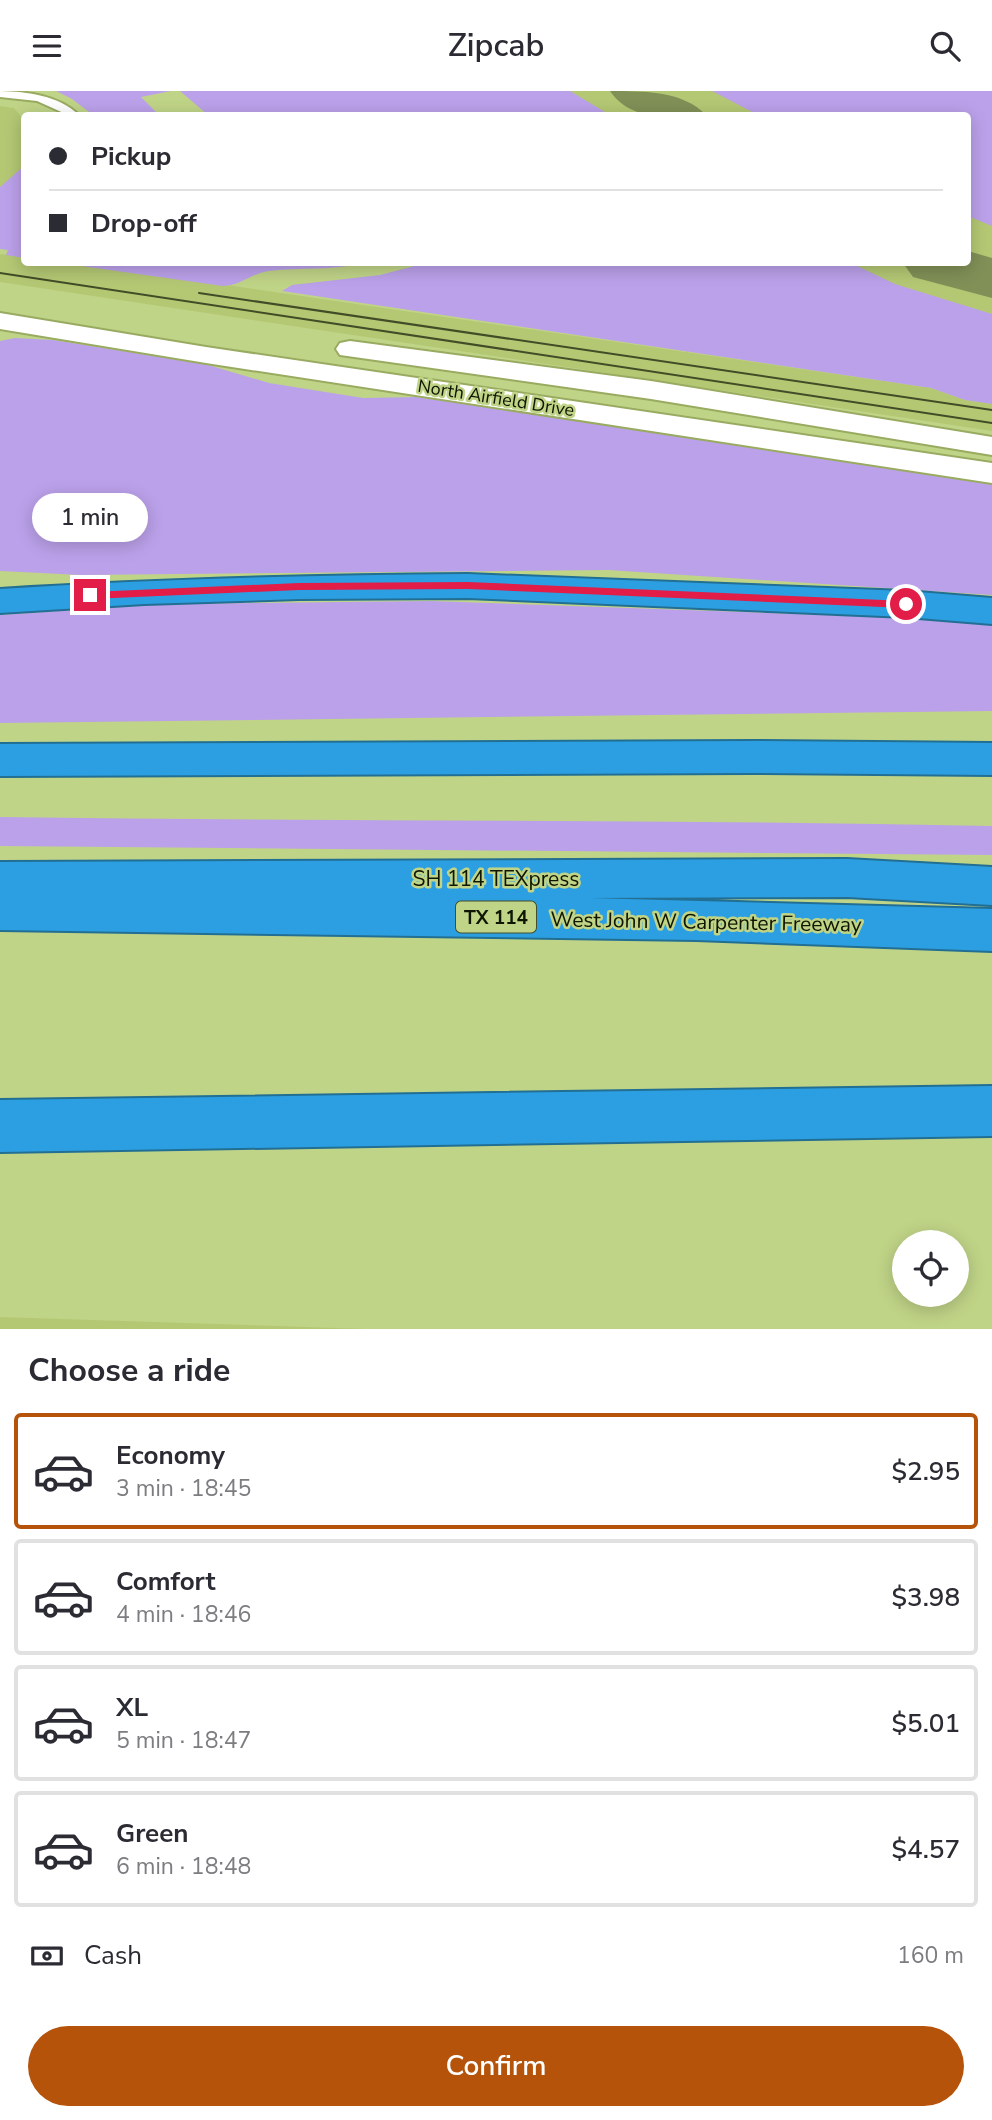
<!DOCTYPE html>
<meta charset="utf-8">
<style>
body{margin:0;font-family:"Nunito Sans",sans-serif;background:#f2f2f3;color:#2b2b33;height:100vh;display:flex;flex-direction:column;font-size:26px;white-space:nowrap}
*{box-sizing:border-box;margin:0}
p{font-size:23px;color:#7c7c81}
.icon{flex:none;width:38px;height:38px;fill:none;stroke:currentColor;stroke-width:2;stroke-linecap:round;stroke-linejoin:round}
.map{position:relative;height:1238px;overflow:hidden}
.side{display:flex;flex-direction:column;background:#fff;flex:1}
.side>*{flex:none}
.top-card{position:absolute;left:21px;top:21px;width:950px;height:154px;border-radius:7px;box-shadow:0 4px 18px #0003;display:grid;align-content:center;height:154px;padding:0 28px;background:#fff}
.buttons{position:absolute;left:892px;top:1139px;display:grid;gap:14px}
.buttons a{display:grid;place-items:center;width:77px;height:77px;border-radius:50%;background:#fff;box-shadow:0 4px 18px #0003;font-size:35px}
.end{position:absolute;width:32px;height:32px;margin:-16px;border:9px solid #e11d48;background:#fff;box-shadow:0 0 0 4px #fff}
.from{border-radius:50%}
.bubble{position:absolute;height:49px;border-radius:24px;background:#fff;box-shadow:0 4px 18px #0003;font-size:23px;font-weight:600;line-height:49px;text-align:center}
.top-card b{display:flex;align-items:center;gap:24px;height:66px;font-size:26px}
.top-card b+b{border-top:2px solid #e1e1e2}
.top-card i{width:18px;height:18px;background:#2b2b33}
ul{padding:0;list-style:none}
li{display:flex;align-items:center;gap:21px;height:116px;margin:0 14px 10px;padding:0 14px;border:4px solid #e1e1e2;border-radius:7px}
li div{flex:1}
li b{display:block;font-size:26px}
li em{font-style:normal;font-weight:600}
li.on{border-color:#b45309}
li>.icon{width:63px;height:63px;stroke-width:1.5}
h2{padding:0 28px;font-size:32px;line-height:84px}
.pay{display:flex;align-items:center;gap:18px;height:77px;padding:0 28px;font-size:26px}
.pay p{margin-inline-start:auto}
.action{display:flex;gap:14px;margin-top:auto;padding:14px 28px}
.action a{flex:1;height:80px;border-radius:42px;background:#b45309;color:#fff;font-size:28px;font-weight:600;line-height:80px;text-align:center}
header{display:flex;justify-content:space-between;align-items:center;height:91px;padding:0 28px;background:#fff;font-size:32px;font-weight:600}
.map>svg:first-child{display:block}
.built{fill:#b4c874}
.green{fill:#bba1ea}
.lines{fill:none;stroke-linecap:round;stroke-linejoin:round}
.taxiway{fill:#819057;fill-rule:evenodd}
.lane-casing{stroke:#99ab60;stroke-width:4}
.secondary-casing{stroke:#99ab60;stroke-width:4}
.highway-casing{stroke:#226f93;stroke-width:4}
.lane{fill:#fff;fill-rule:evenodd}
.secondary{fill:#fff;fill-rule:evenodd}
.highway{fill:#2c9fe2;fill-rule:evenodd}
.tram{stroke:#424c27;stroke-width:2}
.route{fill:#e11d48}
.labels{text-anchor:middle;stroke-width:5;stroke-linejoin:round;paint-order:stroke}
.far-street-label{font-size:18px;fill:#0f1500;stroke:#c0d487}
.shield{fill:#c0d487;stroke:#444e28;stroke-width:2}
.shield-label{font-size:19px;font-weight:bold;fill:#0f1500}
.street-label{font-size:21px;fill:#0f1500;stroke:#c0d487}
</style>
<header><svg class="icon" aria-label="menu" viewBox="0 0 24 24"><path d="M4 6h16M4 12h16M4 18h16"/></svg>Zipcab<svg class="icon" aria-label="search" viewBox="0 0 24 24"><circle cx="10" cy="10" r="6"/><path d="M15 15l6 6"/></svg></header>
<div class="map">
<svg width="992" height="1238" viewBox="0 0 992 1238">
<rect width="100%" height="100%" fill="#c0d487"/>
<path class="built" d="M 449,0 L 992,0 L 992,294 L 665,172 L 968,172 L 968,24 L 485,24 Z
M 0,15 L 14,17 L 24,29 L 24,84 L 0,104 Z
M 0,163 L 24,166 L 24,172 L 62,172 L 234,195 L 931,297 L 965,309 L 992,313 L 992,340 L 0,191 Z
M 0,1226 L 367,1238 L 0,1238 Z"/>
<path class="green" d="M 56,0 L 171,0 L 141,6 L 159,24 L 93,24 L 72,8 Z
M 180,0 L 570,0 L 610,24 L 208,24 Z
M 712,0 L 992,0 L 992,135 L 968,125 L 968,24 L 758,24 Z
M 24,75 L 24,167 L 6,164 L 8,159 L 0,158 L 0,96 Z
M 60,172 L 362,172 C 332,180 301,176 269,180 C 252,182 240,195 223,195 Z
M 426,172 L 851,172 L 895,193 L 992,223 L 992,313 L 965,309 L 931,297 L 282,200 L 292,194 L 380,184 Z
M 15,247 L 53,249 L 205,273 L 269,292 L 363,307 L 416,306 L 992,391 L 992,504 L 608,479 L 81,484 L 0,480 L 0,250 Z
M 431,510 L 992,530 L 992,620 L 0,632 L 0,524 L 159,513 Z
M 0,726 C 331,731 661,728 992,735 L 992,764 L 0,755 Z"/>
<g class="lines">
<path class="taxiway" d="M 610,0 C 645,0 683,0 706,24 C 672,27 631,31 610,0 Z
M 968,160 L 992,167 L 992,207 L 913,186 L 903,172 L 968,172 Z"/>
<defs>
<path id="lane" d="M 0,0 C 28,1 58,4 79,24 L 68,24 L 37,10 L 0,6 Z"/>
<path id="secondary" d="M 0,222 L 206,256 L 992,372 L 992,392 L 206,272 L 0,238 Z
M 350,250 L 651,290 L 992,346 L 992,364 L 651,308 L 340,264 L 336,258 L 340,252 Z"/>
<path id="highway" d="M 468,483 L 906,500 L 992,507 L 992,533 L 906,526 L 468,507 L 299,508 L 144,513 L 0,522 L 0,498 C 156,488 312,484 468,483 Z
M 752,650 L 992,652 L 992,684 L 752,682 L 0,685 L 0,653 Z
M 847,768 L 992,776 L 992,814 L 847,806 L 590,807 L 992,818 L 992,860 L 696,849 L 0,839 L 0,771 Z
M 992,995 L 992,1045 L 0,1061 L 0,1009 Z"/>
</defs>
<use href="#lane" class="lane-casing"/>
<use href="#secondary" class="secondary-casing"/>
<use href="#highway" class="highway-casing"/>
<use href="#lane" class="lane"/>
<use href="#secondary" class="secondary"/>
<use href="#highway" class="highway"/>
<path class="tram" d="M 0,182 L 992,332
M 199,202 L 992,319"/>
</g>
<path class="route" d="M 468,491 L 906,510 L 911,513 L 906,517 L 468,498 L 299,499 L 90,508 L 85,504 L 90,501 L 299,492 Z"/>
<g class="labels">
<g class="far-street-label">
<text transform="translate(496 307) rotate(9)" y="6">North Airfield Drive</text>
</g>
<rect class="shield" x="456" y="810.5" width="80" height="31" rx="5"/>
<g class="shield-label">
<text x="496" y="833">TX 114</text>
</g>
<g class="street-label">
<text x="496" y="795">SH 114 TEXpress</text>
<text transform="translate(706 831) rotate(1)" y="7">West John W Carpenter Freeway</text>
</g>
</g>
</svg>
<div class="buttons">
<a><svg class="icon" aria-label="locate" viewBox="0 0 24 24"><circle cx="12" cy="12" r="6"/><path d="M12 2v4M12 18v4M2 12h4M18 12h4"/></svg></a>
</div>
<i class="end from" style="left:906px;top:513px"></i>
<i class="end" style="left:90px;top:504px"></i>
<div class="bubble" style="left:32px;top:402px;width:116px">1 min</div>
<div class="top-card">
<b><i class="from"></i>Pickup</b>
<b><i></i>Drop-off</b>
</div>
</div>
<section class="side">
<h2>Choose a ride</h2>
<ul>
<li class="on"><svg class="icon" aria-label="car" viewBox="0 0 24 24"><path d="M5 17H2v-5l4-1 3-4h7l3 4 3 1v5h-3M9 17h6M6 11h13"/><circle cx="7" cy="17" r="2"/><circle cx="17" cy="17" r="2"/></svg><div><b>Economy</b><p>3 min · 18:45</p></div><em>$2.95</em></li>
<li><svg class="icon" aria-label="car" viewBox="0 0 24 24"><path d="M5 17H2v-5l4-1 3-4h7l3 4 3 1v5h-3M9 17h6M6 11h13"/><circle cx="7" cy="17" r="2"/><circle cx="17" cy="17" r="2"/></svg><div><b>Comfort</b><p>4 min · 18:46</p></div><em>$3.98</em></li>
<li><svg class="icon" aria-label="car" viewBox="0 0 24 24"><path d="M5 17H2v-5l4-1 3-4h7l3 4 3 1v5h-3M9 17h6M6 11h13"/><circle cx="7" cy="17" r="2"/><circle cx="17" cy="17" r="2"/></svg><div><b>XL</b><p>5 min · 18:47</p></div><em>$5.01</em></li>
<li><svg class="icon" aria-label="car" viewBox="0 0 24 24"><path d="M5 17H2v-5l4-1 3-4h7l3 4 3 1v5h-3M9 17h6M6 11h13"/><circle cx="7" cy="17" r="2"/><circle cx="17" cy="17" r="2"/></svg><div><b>Green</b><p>6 min · 18:48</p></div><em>$4.57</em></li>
</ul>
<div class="pay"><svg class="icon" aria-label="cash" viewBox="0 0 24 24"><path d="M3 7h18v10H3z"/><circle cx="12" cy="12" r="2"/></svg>Cash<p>160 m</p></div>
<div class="action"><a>Confirm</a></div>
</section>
